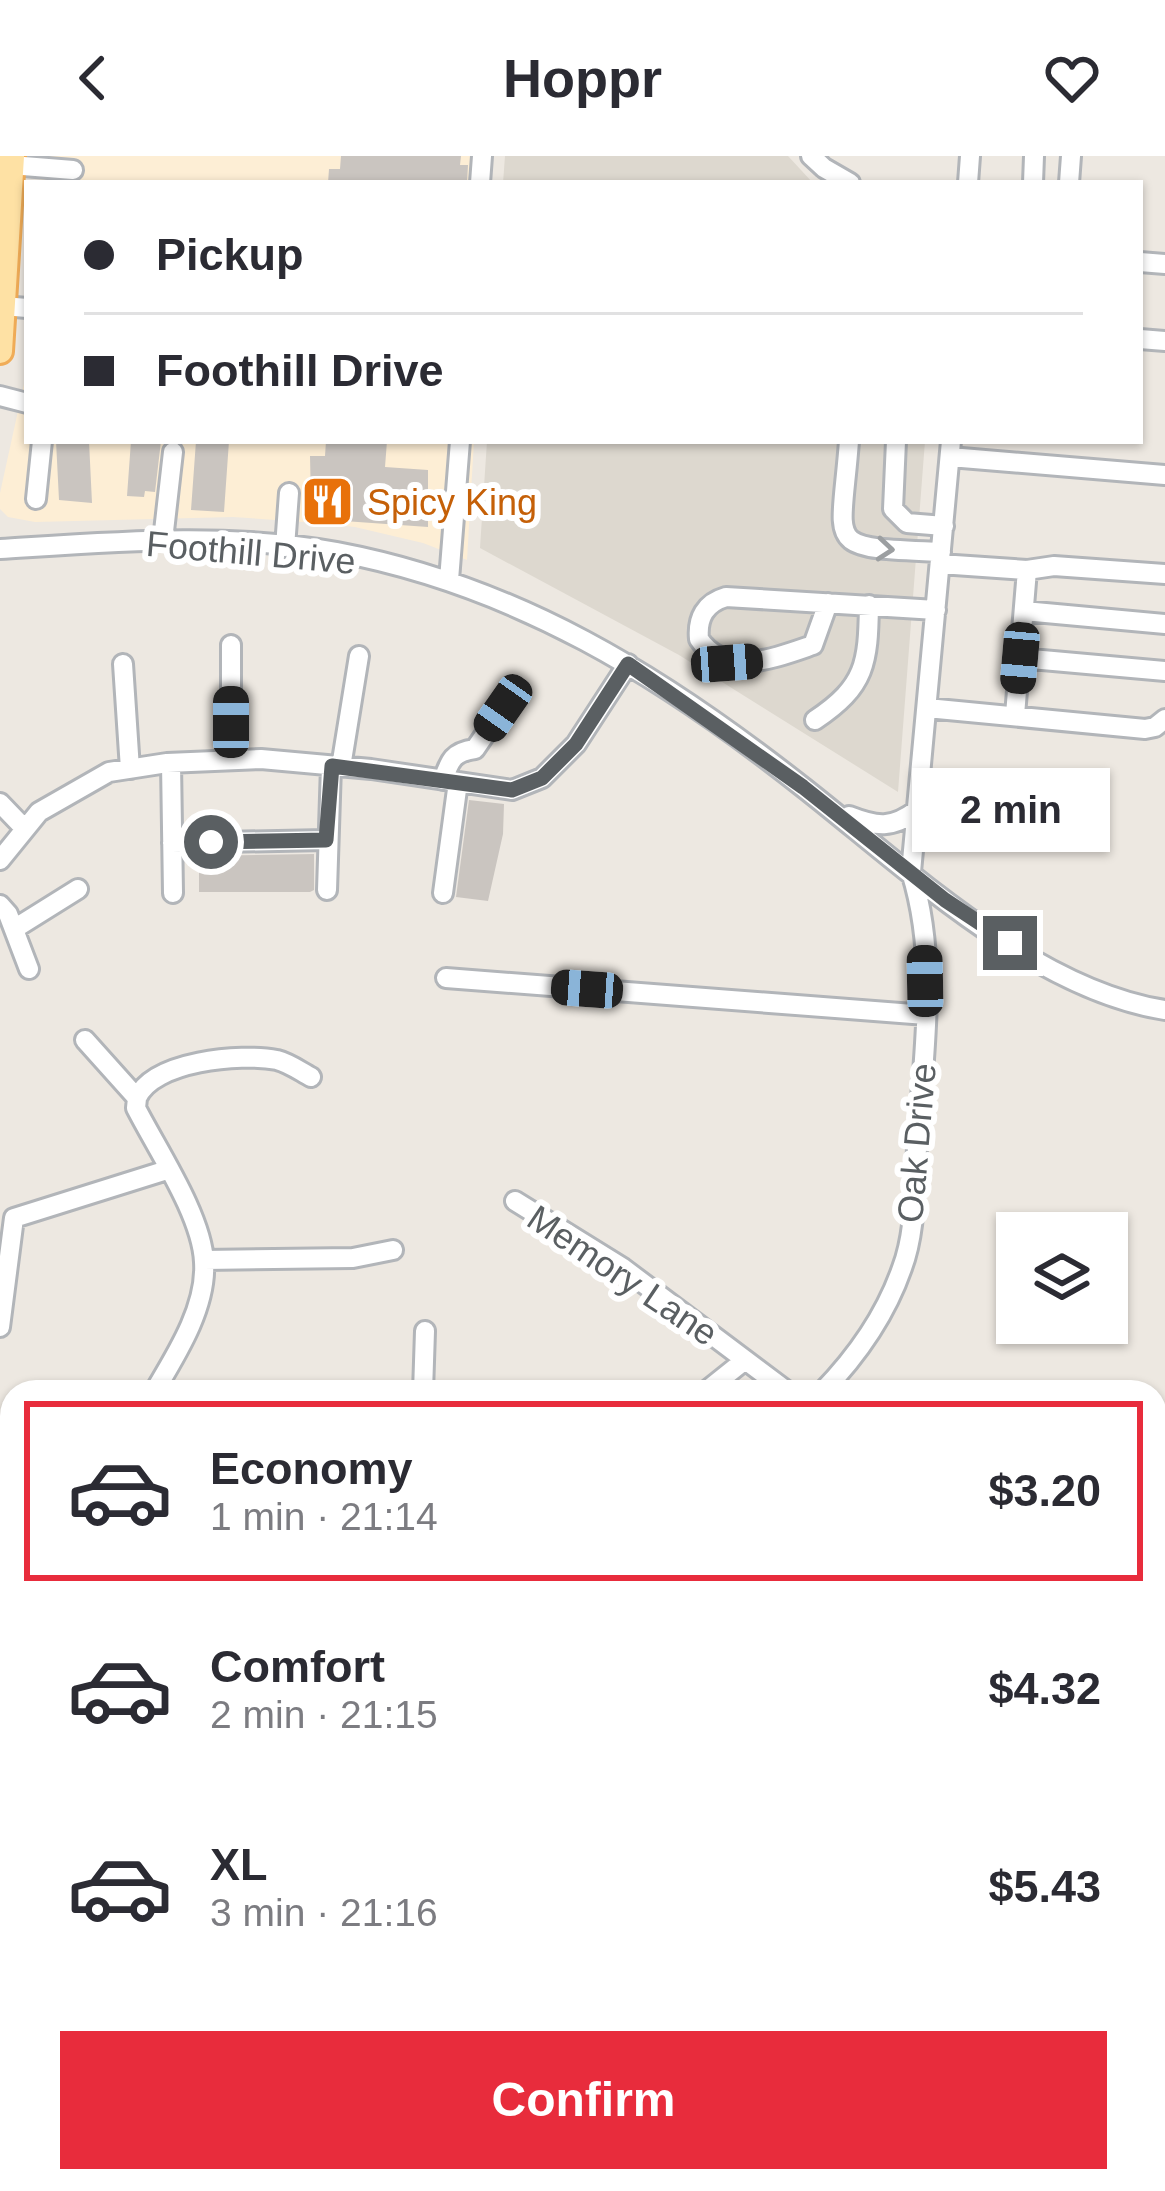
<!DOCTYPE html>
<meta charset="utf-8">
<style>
body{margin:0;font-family:Arial,sans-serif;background:#f2f2f3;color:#2b2b33;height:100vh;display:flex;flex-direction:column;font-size:45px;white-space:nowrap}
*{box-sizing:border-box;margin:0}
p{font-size:39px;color:#7c7c81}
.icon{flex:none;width:66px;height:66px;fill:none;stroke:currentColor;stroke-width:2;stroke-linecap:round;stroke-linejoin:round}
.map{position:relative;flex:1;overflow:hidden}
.details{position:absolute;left:0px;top:1224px;width:1167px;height:813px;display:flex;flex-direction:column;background:#fff;border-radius:36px 36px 0 0;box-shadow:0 3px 9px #0004}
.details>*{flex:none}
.top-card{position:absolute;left:24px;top:24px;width:1119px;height:264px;border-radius:0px;box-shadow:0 3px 9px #0004;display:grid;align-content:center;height:264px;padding:0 60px;background:#fff}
.tools{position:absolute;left:996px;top:1056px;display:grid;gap:24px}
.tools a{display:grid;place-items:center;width:132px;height:132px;border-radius:0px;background:#fff;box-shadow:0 3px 9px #0004;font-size:60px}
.end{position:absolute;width:54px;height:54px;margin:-27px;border:15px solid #5a5f62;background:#fff;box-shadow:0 0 0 6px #fff}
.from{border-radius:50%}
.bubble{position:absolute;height:84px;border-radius:0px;background:#fff;box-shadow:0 3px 9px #0004;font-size:39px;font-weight:800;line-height:84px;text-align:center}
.car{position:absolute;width:36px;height:72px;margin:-36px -18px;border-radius:15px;box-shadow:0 0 9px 3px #0007;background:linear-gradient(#222 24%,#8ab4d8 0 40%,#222 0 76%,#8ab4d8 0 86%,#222 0)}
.top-card b{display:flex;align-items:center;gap:42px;height:114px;font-size:45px}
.top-card b+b{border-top:3px solid #e1e1e2}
.top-card i{width:30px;height:30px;background:#2b2b33}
ul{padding:21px 0 0;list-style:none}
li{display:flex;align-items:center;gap:36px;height:180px;margin:0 24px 18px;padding:0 36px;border:6px solid transparent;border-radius:0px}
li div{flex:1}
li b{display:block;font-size:45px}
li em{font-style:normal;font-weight:800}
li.current{border-color:#e82c3c}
li>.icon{width:108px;height:108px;stroke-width:1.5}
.button{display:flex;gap:24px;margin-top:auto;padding:24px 60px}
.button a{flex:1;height:138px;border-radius:0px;background:#e82c3c;color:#fff;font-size:48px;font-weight:800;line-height:138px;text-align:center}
header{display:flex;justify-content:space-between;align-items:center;height:156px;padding:0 60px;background:#fff;font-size:54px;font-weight:800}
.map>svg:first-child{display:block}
.commercial{fill:#fdeed5}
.education{fill:#ddd8cf}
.green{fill:#c3e4bd}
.building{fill:#cac5c0}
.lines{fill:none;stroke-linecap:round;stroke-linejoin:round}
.minor-casing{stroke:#b2b5b9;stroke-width:24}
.major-casing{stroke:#f0ac57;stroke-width:30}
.minor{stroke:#fff;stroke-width:18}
.major{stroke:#fee1a4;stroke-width:24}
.oneway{stroke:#9c9fa1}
.route{stroke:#5a5f62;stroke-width:15}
.labels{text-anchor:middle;stroke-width:12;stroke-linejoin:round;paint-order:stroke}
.food-label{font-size:36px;fill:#c56008;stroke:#fff;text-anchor:start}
.street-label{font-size:36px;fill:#5a5f62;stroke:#fff}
</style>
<header><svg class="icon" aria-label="back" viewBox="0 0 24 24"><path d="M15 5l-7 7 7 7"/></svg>Hoppr<svg class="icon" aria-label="heart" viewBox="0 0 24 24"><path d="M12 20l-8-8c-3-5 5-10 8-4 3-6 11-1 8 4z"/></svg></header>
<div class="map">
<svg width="1165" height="2035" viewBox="0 0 1165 2035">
<rect width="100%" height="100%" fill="#ede8e1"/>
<path class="commercial" d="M 42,0 L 492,0 L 490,27 L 40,27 Z
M 27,214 L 27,285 L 474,285 L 467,404 L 423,387 L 355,371 L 304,366 L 233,361 L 35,366 L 8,361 L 0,353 L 0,337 Z"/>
<path class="education" d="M 505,0 L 788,0 L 813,27 L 503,27 Z
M 487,285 L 925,285 L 898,636 L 679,499 L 480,392 Z"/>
<path class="green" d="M 1155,1834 L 1165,1834 L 1165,2035 L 262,2035 L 275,2025 L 1155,2025 Z"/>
<path class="building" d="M 341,0 L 461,0 L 460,9 L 468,9 L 467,27 L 328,27 L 329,13 L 340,13 Z
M 56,285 L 89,285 L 92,347 L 59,344 Z
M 131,285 L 161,285 L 155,336 L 145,335 L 144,341 L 127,340 Z
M 196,285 L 229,285 L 224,356 L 191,354 Z
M 326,285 L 387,285 L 385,311 L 428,314 L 428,371 L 316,363 L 317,347 L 311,347 L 310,300 L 325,300 Z
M 469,644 L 504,648 L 503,678 L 488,745 L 456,741 Z
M 314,698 L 314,734 L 310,736 L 199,736 L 199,700 Z"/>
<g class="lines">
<defs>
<path id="minor" d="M 811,0 L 824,12 L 850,27
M 11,9 L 73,14
M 480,27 L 482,0
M 968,27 L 970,0
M 1033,27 L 1034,0
M 1069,27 L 1071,0
M 1140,106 L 1165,108
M 3,150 L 27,152
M 1140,183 L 1165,185
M 0,240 L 27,247
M 849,285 C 841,394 821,391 941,396
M 896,285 L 893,353 L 907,367 L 944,370
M 950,301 L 1165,319
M 36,343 L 42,285
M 163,384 L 173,296
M 285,391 L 289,337
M 0,393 C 111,386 227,376 337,396 C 517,430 662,520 804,632 C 906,712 1034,834 1165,854
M 940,408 L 1027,414 L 1054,410 L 1165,418
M 449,424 L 460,285
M 828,447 L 813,489 C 775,502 725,522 699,483 C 697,462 705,447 726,441 L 936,454
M 1024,455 L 1165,468
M 1020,502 L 1165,515
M 123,508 L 130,613
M 927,552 L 1145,573 L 1155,571 L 1165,563
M 1015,559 L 1027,414
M 815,564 C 866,530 868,507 869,449
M 231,604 L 231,489
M 171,607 L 173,737
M 341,611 L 359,500
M 443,624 C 450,604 453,596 475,593 L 503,552
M 0,647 L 25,673
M 849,660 C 877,671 892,673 917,654
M 172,687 L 326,684
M 0,704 L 39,656 L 109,616 L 167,607 L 261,603 L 371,613 L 512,634 L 542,622 L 576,588 L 628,508
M 327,734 L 331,610
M 443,737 L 458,626
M 0,749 L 8,758 L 29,813
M 14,773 L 78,733
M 446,822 L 926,859
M 85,884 L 137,942 L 136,952 C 158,995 202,1060 204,1106 C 207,1151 176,1199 154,1236
M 137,942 C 153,905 240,897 277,904 C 289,907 300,915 311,921
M 515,1045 L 623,1112 L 788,1236
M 204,1104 L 353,1102 L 393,1094
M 0,1171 L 14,1062 L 167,1014
M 423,1236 L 425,1175
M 705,1236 L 745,1204
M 822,1236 C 856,1201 886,1158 902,1112 C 916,1075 914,1032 917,993 C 923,902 939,804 911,716 L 951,285
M 1155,1360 L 1165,1359
M 0,1425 L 12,1416
M 0,1460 L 12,1461
M 1155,1630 L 1165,1625
M 1155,1691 L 1165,1710
M 0,1778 L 12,1779
M 1155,1880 L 1165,1881
M 0,1935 L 12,1939
M 0,2005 L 12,1995
M 102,2035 L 114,2025
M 234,2035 L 240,2025
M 414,2035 L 416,2025
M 802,2035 L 804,2025"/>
<path id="major" d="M 0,195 L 12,0"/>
</defs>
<use href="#minor" class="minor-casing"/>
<use href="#major" class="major-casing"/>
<use href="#minor" class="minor"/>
<use href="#major" class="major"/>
</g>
<defs><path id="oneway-chevron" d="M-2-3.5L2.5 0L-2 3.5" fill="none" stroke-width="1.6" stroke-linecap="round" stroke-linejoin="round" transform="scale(3)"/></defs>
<use class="oneway" href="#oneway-chevron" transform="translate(885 393) rotate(5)"/>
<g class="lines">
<path class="route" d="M 211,686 L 326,684 L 332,610 L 512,634 L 542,622 L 576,588 L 628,508 L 803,631 L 945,744 L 1010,787"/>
</g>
<defs>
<symbol id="restaurant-square" viewBox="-11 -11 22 22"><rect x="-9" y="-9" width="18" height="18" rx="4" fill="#e8710a" stroke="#fff"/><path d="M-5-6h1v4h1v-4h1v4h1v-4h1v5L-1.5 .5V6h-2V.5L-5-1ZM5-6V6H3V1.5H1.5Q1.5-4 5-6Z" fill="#fff"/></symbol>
</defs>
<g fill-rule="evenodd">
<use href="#restaurant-square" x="298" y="316" width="59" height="59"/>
</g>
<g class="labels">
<g class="food-label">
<text x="367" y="359">Spicy King</text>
</g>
<g class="street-label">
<text transform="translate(251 396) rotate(5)" y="13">Foothill Drive</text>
<text transform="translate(916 987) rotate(-85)" y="13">Oak Drive</text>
<text transform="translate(623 1119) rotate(34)" y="13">Memory Lane</text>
</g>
</g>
</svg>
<div class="tools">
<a><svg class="icon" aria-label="layers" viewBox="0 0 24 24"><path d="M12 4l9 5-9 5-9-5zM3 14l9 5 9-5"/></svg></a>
</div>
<i class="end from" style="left:211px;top:686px"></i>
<i class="end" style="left:1010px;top:787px"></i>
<div class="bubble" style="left:912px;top:612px;width:198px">2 min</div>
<i class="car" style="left:1020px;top:502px;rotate:185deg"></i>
<i class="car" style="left:727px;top:507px;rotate:86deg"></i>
<i class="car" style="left:503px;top:552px;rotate:215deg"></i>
<i class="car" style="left:231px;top:566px;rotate:0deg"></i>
<i class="car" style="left:925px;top:825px;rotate:359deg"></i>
<i class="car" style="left:587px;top:833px;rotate:274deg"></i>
<div class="top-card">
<b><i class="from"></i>Pickup</b>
<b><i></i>Foothill Drive</b>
</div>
<section class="details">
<ul>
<li class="current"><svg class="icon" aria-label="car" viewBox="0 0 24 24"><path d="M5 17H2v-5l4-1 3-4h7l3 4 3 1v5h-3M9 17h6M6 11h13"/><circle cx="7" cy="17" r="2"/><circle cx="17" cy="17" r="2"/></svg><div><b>Economy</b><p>1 min · 21:14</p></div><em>$3.20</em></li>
<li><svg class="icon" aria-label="car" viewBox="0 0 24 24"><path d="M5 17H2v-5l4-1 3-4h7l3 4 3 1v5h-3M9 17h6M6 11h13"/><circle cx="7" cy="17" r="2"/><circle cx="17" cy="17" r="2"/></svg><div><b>Comfort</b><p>2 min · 21:15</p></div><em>$4.32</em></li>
<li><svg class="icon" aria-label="car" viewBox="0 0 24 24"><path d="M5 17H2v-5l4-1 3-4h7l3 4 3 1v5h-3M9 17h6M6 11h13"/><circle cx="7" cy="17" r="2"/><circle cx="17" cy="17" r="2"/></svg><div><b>XL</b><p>3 min · 21:16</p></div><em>$5.43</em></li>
</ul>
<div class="button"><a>Confirm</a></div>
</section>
</div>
